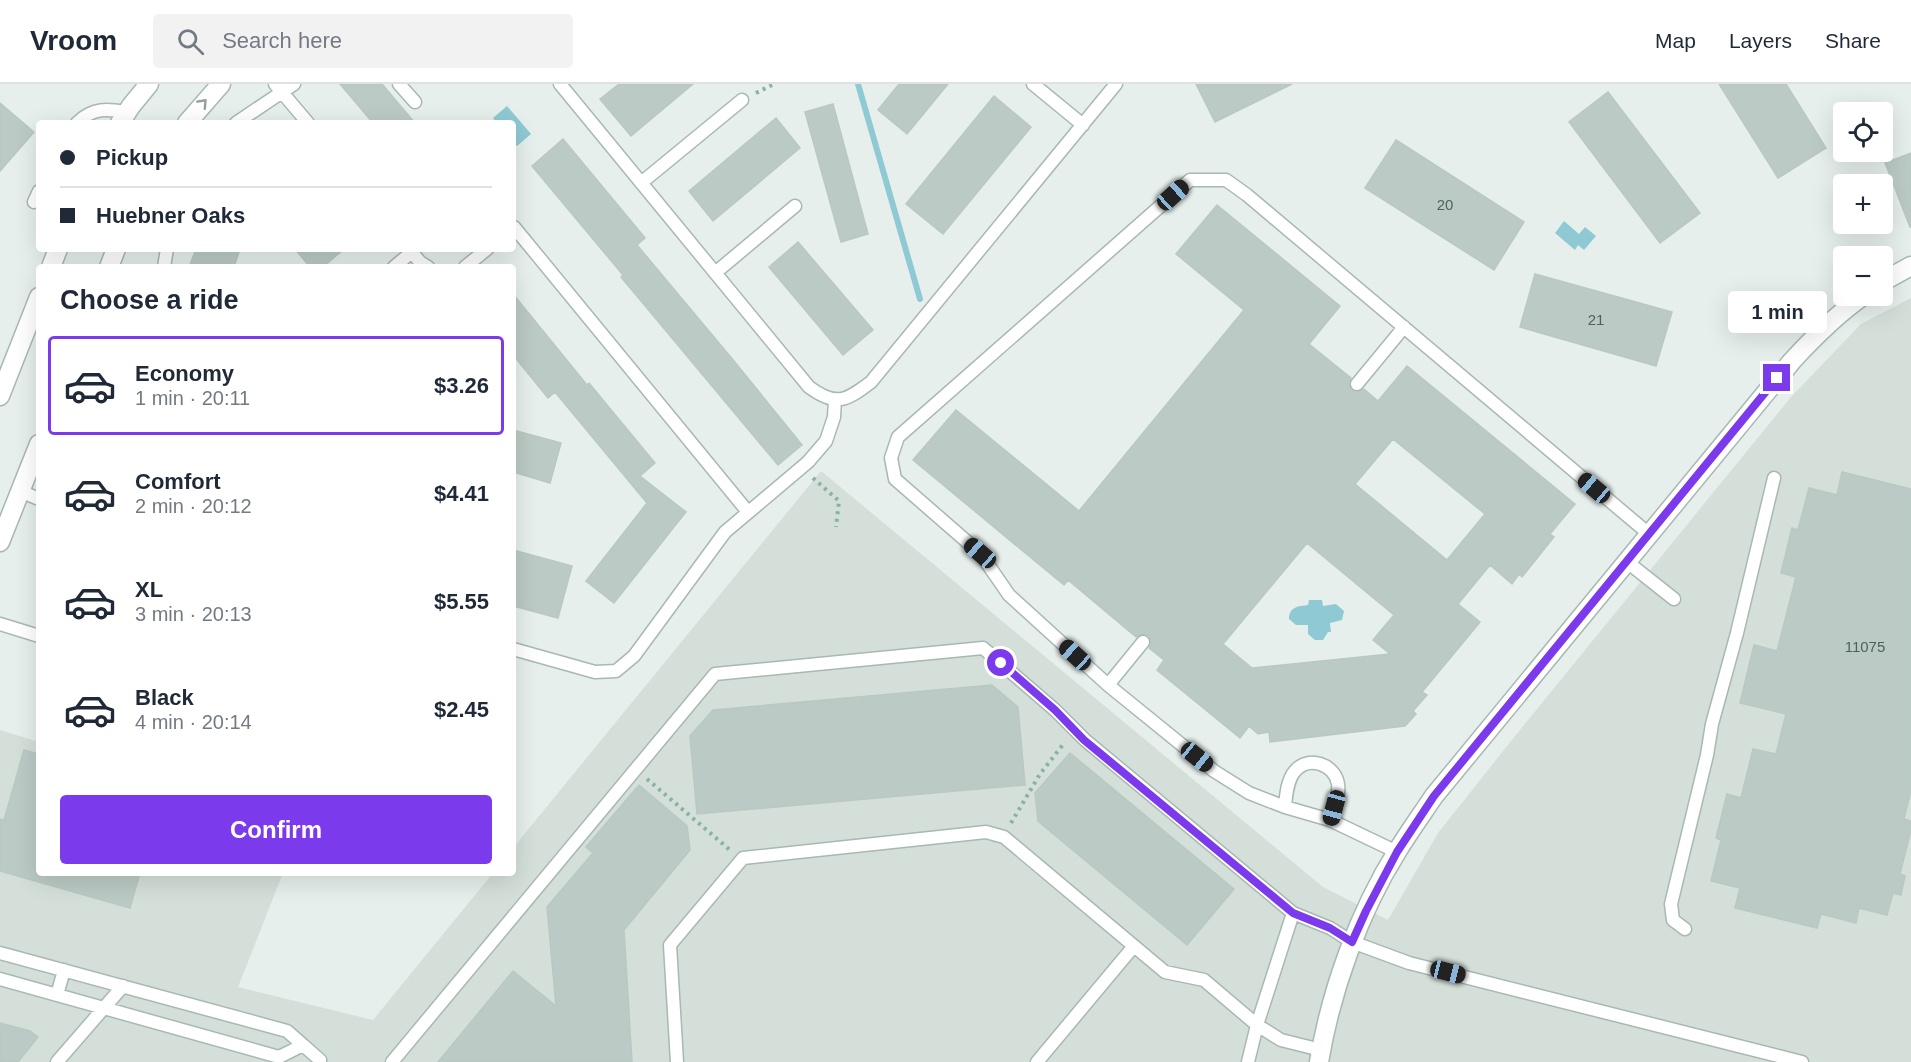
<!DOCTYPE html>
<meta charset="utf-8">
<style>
body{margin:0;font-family:Helvetica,sans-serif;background:#f2f2f3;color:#1f2937;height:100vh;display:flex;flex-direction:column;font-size:22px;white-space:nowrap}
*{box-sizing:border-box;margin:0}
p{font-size:20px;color:#747a83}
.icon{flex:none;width:33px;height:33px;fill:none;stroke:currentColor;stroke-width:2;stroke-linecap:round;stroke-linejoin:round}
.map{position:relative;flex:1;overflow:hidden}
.side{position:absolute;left:36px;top:180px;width:480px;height:612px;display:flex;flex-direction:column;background:#fff;border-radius:6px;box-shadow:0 6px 24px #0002}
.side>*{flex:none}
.hud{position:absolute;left:36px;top:36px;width:480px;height:132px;border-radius:6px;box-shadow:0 6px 24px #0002;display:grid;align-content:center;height:132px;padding:0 24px;background:#fff}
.tools{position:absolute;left:1833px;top:18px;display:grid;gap:12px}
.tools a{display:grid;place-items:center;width:60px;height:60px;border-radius:6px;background:#fff;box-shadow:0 6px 24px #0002;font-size:30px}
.end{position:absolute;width:27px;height:27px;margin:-14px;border:8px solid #7c3aed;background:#fff;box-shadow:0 0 0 3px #fff}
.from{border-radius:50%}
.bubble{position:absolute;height:42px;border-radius:6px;background:#fff;box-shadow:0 6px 24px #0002;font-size:20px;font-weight:700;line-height:42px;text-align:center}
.car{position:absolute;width:18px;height:36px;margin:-18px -9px;border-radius:8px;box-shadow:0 0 4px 2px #0007;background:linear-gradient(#222 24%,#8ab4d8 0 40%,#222 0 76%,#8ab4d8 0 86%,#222 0)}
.hud b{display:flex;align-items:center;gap:21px;height:57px;font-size:22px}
.hud b+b{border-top:2px solid #e0e1e3}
.hud i{width:15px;height:15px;background:#1f2937}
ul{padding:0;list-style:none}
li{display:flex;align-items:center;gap:18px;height:99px;margin:0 12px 9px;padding:0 12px;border:3px solid transparent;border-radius:6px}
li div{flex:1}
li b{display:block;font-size:22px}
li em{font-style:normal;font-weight:700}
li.selected{border-color:#7c3aed}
li>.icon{width:54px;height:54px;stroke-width:1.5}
h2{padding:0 24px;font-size:27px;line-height:72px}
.button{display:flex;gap:12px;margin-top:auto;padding:12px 24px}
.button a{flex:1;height:69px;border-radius:6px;background:#7c3aed;color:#fff;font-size:24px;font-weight:700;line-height:69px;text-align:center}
header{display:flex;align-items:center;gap:36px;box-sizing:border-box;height:84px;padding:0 30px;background:#fff;border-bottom:2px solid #e0e1e3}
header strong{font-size:28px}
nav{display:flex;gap:33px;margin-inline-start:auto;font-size:21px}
.search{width:420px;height:54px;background:#f2f2f3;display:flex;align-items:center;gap:15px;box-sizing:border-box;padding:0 21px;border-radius:6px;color:#747a83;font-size:22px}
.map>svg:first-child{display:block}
.built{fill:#d4dfda}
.water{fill:#8ec9d4}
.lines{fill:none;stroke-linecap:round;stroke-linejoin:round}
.stream{stroke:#8ec9d4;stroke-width:6}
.building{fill:#bbcac4;stroke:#b8c9c2;stroke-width:1.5;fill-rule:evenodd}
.service-casing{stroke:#a8b8b2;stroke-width:15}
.minor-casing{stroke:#a8b8b2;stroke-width:21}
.tertiary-casing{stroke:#a8b8b2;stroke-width:21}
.path{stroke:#86b3a5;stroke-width:4;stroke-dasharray:3 4.5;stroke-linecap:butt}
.service{stroke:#fff;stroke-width:12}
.minor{stroke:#fff;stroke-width:18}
.tertiary{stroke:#fff;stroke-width:18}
.oneway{stroke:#92a09c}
.route{stroke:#7c3aed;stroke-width:8}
.labels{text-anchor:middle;stroke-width:6;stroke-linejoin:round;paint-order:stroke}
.number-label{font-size:15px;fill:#4a645c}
</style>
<header>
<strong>Vroom</strong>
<div class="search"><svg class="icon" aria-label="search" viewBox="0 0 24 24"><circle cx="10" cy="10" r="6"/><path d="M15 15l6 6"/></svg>Search here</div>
<nav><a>Map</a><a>Layers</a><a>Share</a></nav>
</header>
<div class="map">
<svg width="1911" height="978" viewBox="0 0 1911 978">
<rect width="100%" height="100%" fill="#e6efeb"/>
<path class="built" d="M 1911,214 L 1911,978 L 0,978 L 0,646 L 39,658 L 39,789 L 283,789 L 238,903 L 373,936 L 493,789 L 513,789 L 513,764 L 821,387 L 1323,803 L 1388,836 L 1438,749 L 1515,652 L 1791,313 L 1861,240 Z"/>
<path class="water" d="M 507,22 L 531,50 L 517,62 L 513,58 L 513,39 L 497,39 L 493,34 Z
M 1564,137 L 1579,150 L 1585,143 L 1596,152 L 1584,166 L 1578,161 L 1575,166 L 1555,149 Z
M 1309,516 L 1322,516 L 1323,522 L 1336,520 L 1344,527 L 1342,536 L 1330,539 L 1331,548 L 1328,548 L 1323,556 L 1315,556 L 1308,550 L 1308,541 L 1296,541 L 1289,535 C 1289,523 1298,522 1308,521 Z"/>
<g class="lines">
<path class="stream" d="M 858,0 L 920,215"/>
</g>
<path class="building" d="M 340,0 L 382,0 L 415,39 L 373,39 Z
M 619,0 L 693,0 L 631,52 L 600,15 Z
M 899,0 L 948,0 L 907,50 L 878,26 Z
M 1196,0 L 1292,0 L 1215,38 Z
M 1719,0 L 1786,0 L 1826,64 L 1778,94 Z
M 1608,8 L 1700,129 L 1660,159 L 1569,38 Z
M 994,12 L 1031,43 L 943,150 L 906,120 Z
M 0,19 L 34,48 L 0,87 Z
M 833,20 L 868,150 L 841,158 L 805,28 Z
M 776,34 L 800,64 L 713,137 L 689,107 Z
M 563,55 L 645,154 L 637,161 L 734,277 L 802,361 L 778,381 L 621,193 L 623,191 L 532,82 Z
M 1396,56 L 1524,138 L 1494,186 L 1365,104 Z
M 1911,69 L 1911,143 L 1910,143 L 1885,79 Z
M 1217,121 L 1340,222 L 1309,260 L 1351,294 L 1349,299 L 1351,306 L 1356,308 L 1364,305 L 1378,317 L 1407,282 L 1575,420 L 1550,450 L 1554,453 L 1522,493 L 1519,490 L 1512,500 L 1490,481 L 1458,520 L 1480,538 L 1422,608 L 1427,611 L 1413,627 L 1416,630 L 1405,642 L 1270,658 L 1269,648 L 1258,650 L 1249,642 L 1240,654 L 1157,586 L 1164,576 L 1149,564 L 1151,559 L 1149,552 L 1144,550 L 1136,553 L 1068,496 L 1064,501 L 913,376 L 956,326 L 1079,427 L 1244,226 L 1176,170 ZM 1393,355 L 1485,430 L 1447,476 L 1355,400 ZM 1307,459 L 1394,531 L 1373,556 L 1390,570 L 1252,584 L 1223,560 Z
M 798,158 L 873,246 L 843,271 L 769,183 Z
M 196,165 L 240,165 L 234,183 L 189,183 Z
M 295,165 L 344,165 L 323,183 L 310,183 Z
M 1535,190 L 1672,228 L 1656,282 L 1520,243 Z
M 513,210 L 587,301 L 589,299 L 655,379 L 640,392 L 686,428 L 614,519 L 586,497 L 647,419 L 555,308 L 548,314 L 513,271 Z
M 513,346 L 561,359 L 550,399 L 513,388 Z
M 1842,388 L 1911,405 L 1911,706 L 1904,735 L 1911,737 L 1911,746 L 1900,790 L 1905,792 L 1901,811 L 1893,809 L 1887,831 L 1859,824 L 1856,839 L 1821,830 L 1817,844 L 1735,824 L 1740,804 L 1711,797 L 1721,756 L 1716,754 L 1727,710 L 1741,714 L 1753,665 L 1776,670 L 1786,630 L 1740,619 L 1754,561 L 1777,567 L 1796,493 L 1781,489 L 1792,444 L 1798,446 L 1809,404 L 1837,411 Z
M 513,466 L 572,482 L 558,534 L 513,522 Z
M 992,601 L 1018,623 L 1025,701 L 697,730 L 690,652 L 713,626 Z
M 24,666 L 39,670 L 39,789 L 140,789 L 130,824 L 0,787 L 0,735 L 4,736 Z
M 1070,669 L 1234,805 L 1187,861 L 1038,737 L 1035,709 Z
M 639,701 L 687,742 L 690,766 L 624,846 L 632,978 L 438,978 L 513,887 L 556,922 L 547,823 L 593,769 L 586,763 Z
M 0,939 L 30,947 L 38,953 L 18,978 L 0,978 Z"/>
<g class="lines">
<defs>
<path id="service" d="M 275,0 L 308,39
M 399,0 L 415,18
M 560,0 L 809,303 C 836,323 846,317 871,298 L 1116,0
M 1033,0 L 1083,41
M 77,39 C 93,23 107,25 127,28
M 236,39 L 294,0
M 641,99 L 742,16
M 34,118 L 39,107
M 513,144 L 514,143 L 748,428
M 409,165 L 420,178 L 428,183
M 164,183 L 167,165
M 394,183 L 412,168
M 465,183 L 487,165
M 715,189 L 795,122
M 1357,300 L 1404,243
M 20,407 L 39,415
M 1626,477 L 1674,515
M 0,540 L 39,552
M 513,565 L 595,588 L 616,587 L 634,572 L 725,448 L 808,378 L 826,357 L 834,333 L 835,316
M 1108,601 L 1143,558
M 1285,723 C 1286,712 1287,696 1295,687 C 1308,671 1335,680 1338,700 C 1340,711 1333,725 1330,736
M 1397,768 L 1330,736 L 1285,723 L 1249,709 L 1214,687 L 1108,601 L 1009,511 L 980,469 L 895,395 L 891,374 L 898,353 L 1190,96 L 1226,96 L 1247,111 L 1649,450
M 1685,845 L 1673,836 L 1671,820 L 1707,671 L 1712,640 L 1737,549 L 1774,394
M 0,869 L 287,947 L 303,961
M 0,895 L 279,973 L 303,961 L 320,976 L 319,978
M 57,911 L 64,886
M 57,978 L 123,902
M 392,978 L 715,590 L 983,564 L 1055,626 L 1085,656 L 1293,829 L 1330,844 L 1352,858 L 1409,879 L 1802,978
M 677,978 L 670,861 L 743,774 L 986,748 L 1004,753 L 1165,888 L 1204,896 L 1257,941 L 1281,956 L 1321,966
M 1037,978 L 1134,862
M 1248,978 L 1257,941 L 1293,829"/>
<path id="minor" d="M 120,39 L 131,22 L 149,0
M 187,39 L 221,0
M 51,183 L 58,165
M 109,183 L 116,165
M 0,312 L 39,213
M 0,458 L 39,360"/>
<path id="tertiary" d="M 1882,198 L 1911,182
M 1319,978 C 1331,906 1359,828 1398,766 C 1409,748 1422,730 1434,712 L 1792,277 C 1814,253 1836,231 1863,212"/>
</defs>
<use href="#service" class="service-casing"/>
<use href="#minor" class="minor-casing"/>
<use href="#tertiary" class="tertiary-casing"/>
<path class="path" d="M 756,9 L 774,0
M 813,394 L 839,417 L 836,443
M 647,695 L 730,766
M 1011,739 L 1040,690 L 1065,658"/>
<use href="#service" class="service"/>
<use href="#minor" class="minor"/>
<use href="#tertiary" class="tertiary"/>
</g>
<defs><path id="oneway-chevron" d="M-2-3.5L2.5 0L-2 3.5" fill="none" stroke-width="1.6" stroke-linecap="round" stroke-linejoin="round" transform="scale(1.5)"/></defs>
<use class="oneway" href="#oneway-chevron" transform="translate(203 19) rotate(-47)"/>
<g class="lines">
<path class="route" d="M 1001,579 L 1055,626 L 1084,656 L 1293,829 L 1330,844 L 1352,858 L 1366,827 L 1397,768 L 1434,712 L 1777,294"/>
</g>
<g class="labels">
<g class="number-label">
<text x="1445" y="126">20</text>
<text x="1596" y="241">21</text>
<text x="1865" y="568">11075</text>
</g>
</g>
</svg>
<div class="tools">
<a><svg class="icon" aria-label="locate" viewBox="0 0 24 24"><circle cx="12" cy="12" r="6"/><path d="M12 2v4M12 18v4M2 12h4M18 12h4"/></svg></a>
<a>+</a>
<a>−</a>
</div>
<i class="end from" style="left:1001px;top:579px"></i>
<i class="end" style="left:1777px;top:294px"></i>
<div class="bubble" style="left:1728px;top:207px;width:99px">1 min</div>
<i class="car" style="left:1173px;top:111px;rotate:48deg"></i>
<i class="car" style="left:1594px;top:404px;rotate:310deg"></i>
<i class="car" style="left:980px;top:469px;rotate:311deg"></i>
<i class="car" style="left:1075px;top:571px;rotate:312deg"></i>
<i class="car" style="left:1197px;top:673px;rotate:129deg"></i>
<i class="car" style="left:1334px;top:724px;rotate:195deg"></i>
<i class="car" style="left:1448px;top:888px;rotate:104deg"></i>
<div class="hud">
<b><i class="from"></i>Pickup</b>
<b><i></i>Huebner Oaks</b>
</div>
<section class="side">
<h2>Choose a ride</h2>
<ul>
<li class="selected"><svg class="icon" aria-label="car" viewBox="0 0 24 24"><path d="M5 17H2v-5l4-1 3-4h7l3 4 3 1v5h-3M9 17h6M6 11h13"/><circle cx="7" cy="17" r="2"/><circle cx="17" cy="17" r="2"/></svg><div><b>Economy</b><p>1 min · 20:11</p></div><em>$3.26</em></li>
<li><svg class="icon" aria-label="car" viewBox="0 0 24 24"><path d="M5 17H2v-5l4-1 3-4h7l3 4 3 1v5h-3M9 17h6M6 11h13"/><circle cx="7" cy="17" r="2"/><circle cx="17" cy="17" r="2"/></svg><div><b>Comfort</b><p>2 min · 20:12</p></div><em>$4.41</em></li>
<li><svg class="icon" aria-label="car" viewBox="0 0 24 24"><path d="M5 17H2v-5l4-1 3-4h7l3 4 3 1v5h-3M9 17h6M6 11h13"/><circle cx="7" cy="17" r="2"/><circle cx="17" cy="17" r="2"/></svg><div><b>XL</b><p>3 min · 20:13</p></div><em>$5.55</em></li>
<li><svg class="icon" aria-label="car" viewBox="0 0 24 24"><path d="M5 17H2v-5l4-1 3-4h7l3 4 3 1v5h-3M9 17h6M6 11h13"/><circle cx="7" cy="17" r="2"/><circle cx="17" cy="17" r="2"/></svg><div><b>Black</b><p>4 min · 20:14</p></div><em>$2.45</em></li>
</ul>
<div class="button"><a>Confirm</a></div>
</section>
</div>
